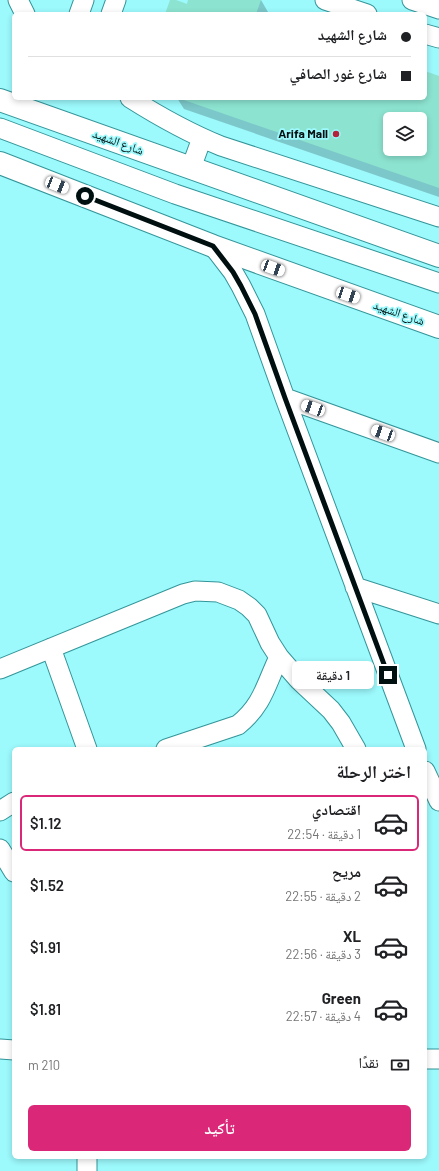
<!DOCTYPE html>
<html lang="ar">
<meta charset="utf-8">
<style>
body{margin:0;font-family:Barlow,"Noto Naskh Arabic",sans-serif;background:#f2f2f2;color:#202124;direction:rtl;height:100vh;display:flex;flex-direction:column;font-size:15px;white-space:nowrap}
*{box-sizing:border-box;margin:0}
p{font-size:13px;color:#757577}
.icon{flex:none;width:22px;height:22px;fill:none;stroke:currentColor;stroke-width:2;stroke-linecap:round;stroke-linejoin:round}
.map{position:relative;flex:1;overflow:hidden;direction:ltr}
.sheet{position:absolute;left:12px;top:747px;width:415px;height:412px;display:flex;flex-direction:column;background:#fff;border-radius:6px;box-shadow:0 2px 6px #0003;direction:rtl}
.sheet>*{flex:none}
.hud{position:absolute;left:12px;top:12px;width:415px;height:88px;border-radius:6px;box-shadow:0 2px 6px #0003;direction:rtl;display:grid;align-content:center;height:88px;padding:0 16px;background:#fff}
.buttons{position:absolute;left:383px;top:112px;display:grid;gap:8px}
.buttons a{display:grid;place-items:center;width:44px;height:44px;border-radius:6px;background:#fff;box-shadow:0 2px 6px #0003;font-size:20px}
.end{position:absolute;width:18px;height:18px;margin:-9px;border:5px solid #000f10;background:#fff;box-shadow:0 0 0 2px #fff}
.from{border-radius:50%}
.bubble{position:absolute;height:28px;border-radius:6px;background:#fff;box-shadow:0 2px 6px #0003;font-size:13px;font-weight:600;line-height:28px;text-align:center;direction:rtl}
.car{position:absolute;width:12px;height:24px;margin:-12px -6px;border-radius:5px;box-shadow:0 0 3px 1px #0007;background:linear-gradient(#fff 24%,#345 0 40%,#fff 0 76%,#345 0 86%,#fff 0)}
.hud b{display:flex;align-items:center;gap:14px;height:38px;font-size:15px}
.hud b+b{border-top:1px solid #e0e0e0}
.hud i{width:10px;height:10px;background:#202124}
ul{padding:0;list-style:none}
li{display:flex;align-items:center;gap:12px;height:56px;margin:0 8px 6px;padding:0 8px;border:2px solid transparent;border-radius:6px}
li div{flex:1}
li b{display:block;font-size:15px}
li em{font-style:normal;font-weight:600}
li.on{border-color:#db2777}
li>.icon{width:36px;height:36px;stroke-width:1.5}
h2{padding:0 16px;font-size:18px;line-height:48px}
.pay{display:flex;align-items:center;gap:10px;height:44px;padding:0 16px;font-size:15px}
.pay p{margin-inline-start:auto}
.action{display:flex;gap:8px;margin-top:auto;padding:8px 16px}
.action a{flex:1;height:46px;border-radius:6px;background:#db2777;color:#fff;font-size:16px;font-weight:600;line-height:46px;text-align:center}
.map>svg:first-child{display:block}
.shadow{fill:#0003;fill-rule:evenodd}
.building{fill:#8ce3d0;fill-rule:evenodd}
.lines{fill:none;stroke-linecap:round;stroke-linejoin:round}
.minor-casing{stroke:#339599;stroke-width:21}
.highway-casing{stroke:#339599;stroke-width:24}
.minor{stroke:#fff;stroke-width:19}
.highway{stroke:#fff;stroke-width:22}
.route{stroke:#000f10;stroke-width:5}
.poi-dot{fill:#b42239;stroke:#9cf9fc;stroke-width:1.5}
.labels{text-anchor:middle;stroke-width:3.5;stroke-linejoin:round;paint-order:stroke}
.poi-label{font-size:12px;font-weight:bold;fill:#000f10;stroke:#9cf9fc;text-anchor:end}
.street-label{font-size:12px;fill:#000f10;stroke:#9cf9fc}
</style>
<div class="map">
<svg width="439" height="1171" viewBox="0 0 439 1171">
<rect width="100%" height="100%" fill="#9cf9fc"/>
<path class="shadow" d="M 171,0 L 187,5 L 189,0 L 261,0 L 268,12 L 267,14 L 166,14 Z
M 425,72 L 439,77 L 439,197 L 184,109 L 177,98 L 425,98 ZM 390,119 L 420,119 L 420,149 L 390,149 Z"/>
<path class="building" d="M 170,0 L 176,0 L 187,4 L 188,0 L 261,0 L 256,14 L 165,14 Z
M 425,71 L 439,76 L 439,188 L 178,98 L 425,98 ZM 390,119 L 420,119 L 420,149 L 390,149 Z"/>
<g class="lines">
<defs>
<path id="minor" d="M 18,0 L 25,14
M 325,0 L 367,14
M 412,0 L 439,9
M 79,14 L 84,0
M 111,14 L 116,0
M 425,34 L 439,38
M 130,98 C 160,117 189,133 221,146 L 439,217
M 0,128 L 175,194 L 439,283
M 191,168 L 202,138
M 213,246 L 233,272 L 241,286 L 255,314 L 285,398 L 416,749
M 285,398 L 439,453
M 355,587 L 439,614
M 51,648 L 87,749
M 0,669 L 183,594 L 195,591 L 218,592 L 239,600 L 249,607 L 257,615 L 270,643 L 279,657 L 299,680 L 331,710 L 341,723 L 356,749
M 166,749 L 238,725 C 263,705 266,684 279,657
M 425,771 L 439,801
M 0,811 L 14,802
M 0,849 L 14,872
M 0,1049 L 14,1050
M 425,1059 L 439,1059
M 87,1157 L 87,1171"/>
<path id="highway" d="M 0,100 L 439,256
M 0,163 L 213,246 L 439,327"/>
</defs>
<use href="#minor" class="minor-casing"/>
<use href="#highway" class="highway-casing"/>
<use href="#minor" class="minor"/>
<use href="#highway" class="highway"/>
</g>
<g class="lines">
<path class="route" d="M 85,196 L 213,246 L 233,272 L 241,286 L 255,314 L 285,398 L 388,675"/>
</g>
<circle class="poi-dot" cx="336" cy="134" r="4"/>
<g class="labels">
<g class="poi-label">
<text x="328" y="138">Arifa Mall</text>
</g>
<g class="street-label">
<text transform="translate(118 142) rotate(20)" y="4">شارع الشهيد</text>
<text transform="translate(399 313) rotate(19)" y="4">شارع الشهيد</text>
</g>
</g>
</svg>
<div class="buttons">
<a><svg class="icon" aria-label="layers" viewBox="0 0 24 24"><path d="M12 4l9 5-9 5-9-5zM3 14l9 5 9-5"/></svg></a>
</div>
<i class="end from" style="left:85px;top:196px"></i>
<i class="end" style="left:388px;top:675px"></i>
<div class="bubble" style="left:292px;top:661px;width:82px">1 دقيقة</div>
<i class="car" style="left:57px;top:185px;rotate:112deg"></i>
<i class="car" style="left:273px;top:268px;rotate:110deg"></i>
<i class="car" style="left:348px;top:295px;rotate:109deg"></i>
<i class="car" style="left:313px;top:408px;rotate:290deg"></i>
<i class="car" style="left:383px;top:433px;rotate:290deg"></i>
<div class="hud">
<b><i class="from"></i>شارع الشهيد</b>
<b><i></i>شارع غور الصافي</b>
</div>
<section class="sheet">
<h2>اختر الرحلة</h2>
<ul>
<li class="on"><svg class="icon" aria-label="car" viewBox="0 0 24 24"><path d="M5 17H2v-5l4-1 3-4h7l3 4 3 1v5h-3M9 17h6M6 11h13"/><circle cx="7" cy="17" r="2"/><circle cx="17" cy="17" r="2"/></svg><div><b>اقتصادي</b><p>1 دقيقة · 22:54</p></div><em>$1.12</em></li>
<li><svg class="icon" aria-label="car" viewBox="0 0 24 24"><path d="M5 17H2v-5l4-1 3-4h7l3 4 3 1v5h-3M9 17h6M6 11h13"/><circle cx="7" cy="17" r="2"/><circle cx="17" cy="17" r="2"/></svg><div><b>مريح</b><p>2 دقيقة · 22:55</p></div><em>$1.52</em></li>
<li><svg class="icon" aria-label="car" viewBox="0 0 24 24"><path d="M5 17H2v-5l4-1 3-4h7l3 4 3 1v5h-3M9 17h6M6 11h13"/><circle cx="7" cy="17" r="2"/><circle cx="17" cy="17" r="2"/></svg><div><b>XL</b><p>3 دقيقة · 22:56</p></div><em>$1.91</em></li>
<li><svg class="icon" aria-label="car" viewBox="0 0 24 24"><path d="M5 17H2v-5l4-1 3-4h7l3 4 3 1v5h-3M9 17h6M6 11h13"/><circle cx="7" cy="17" r="2"/><circle cx="17" cy="17" r="2"/></svg><div><b>Green</b><p>4 دقيقة · 22:57</p></div><em>$1.81</em></li>
</ul>
<div class="pay"><svg class="icon" aria-label="cash" viewBox="0 0 24 24"><path d="M3 7h18v10H3z"/><circle cx="12" cy="12" r="2"/></svg>نقدًا<p>210 m</p></div>
<div class="action"><a>تأكيد</a></div>
</section>
</div>
